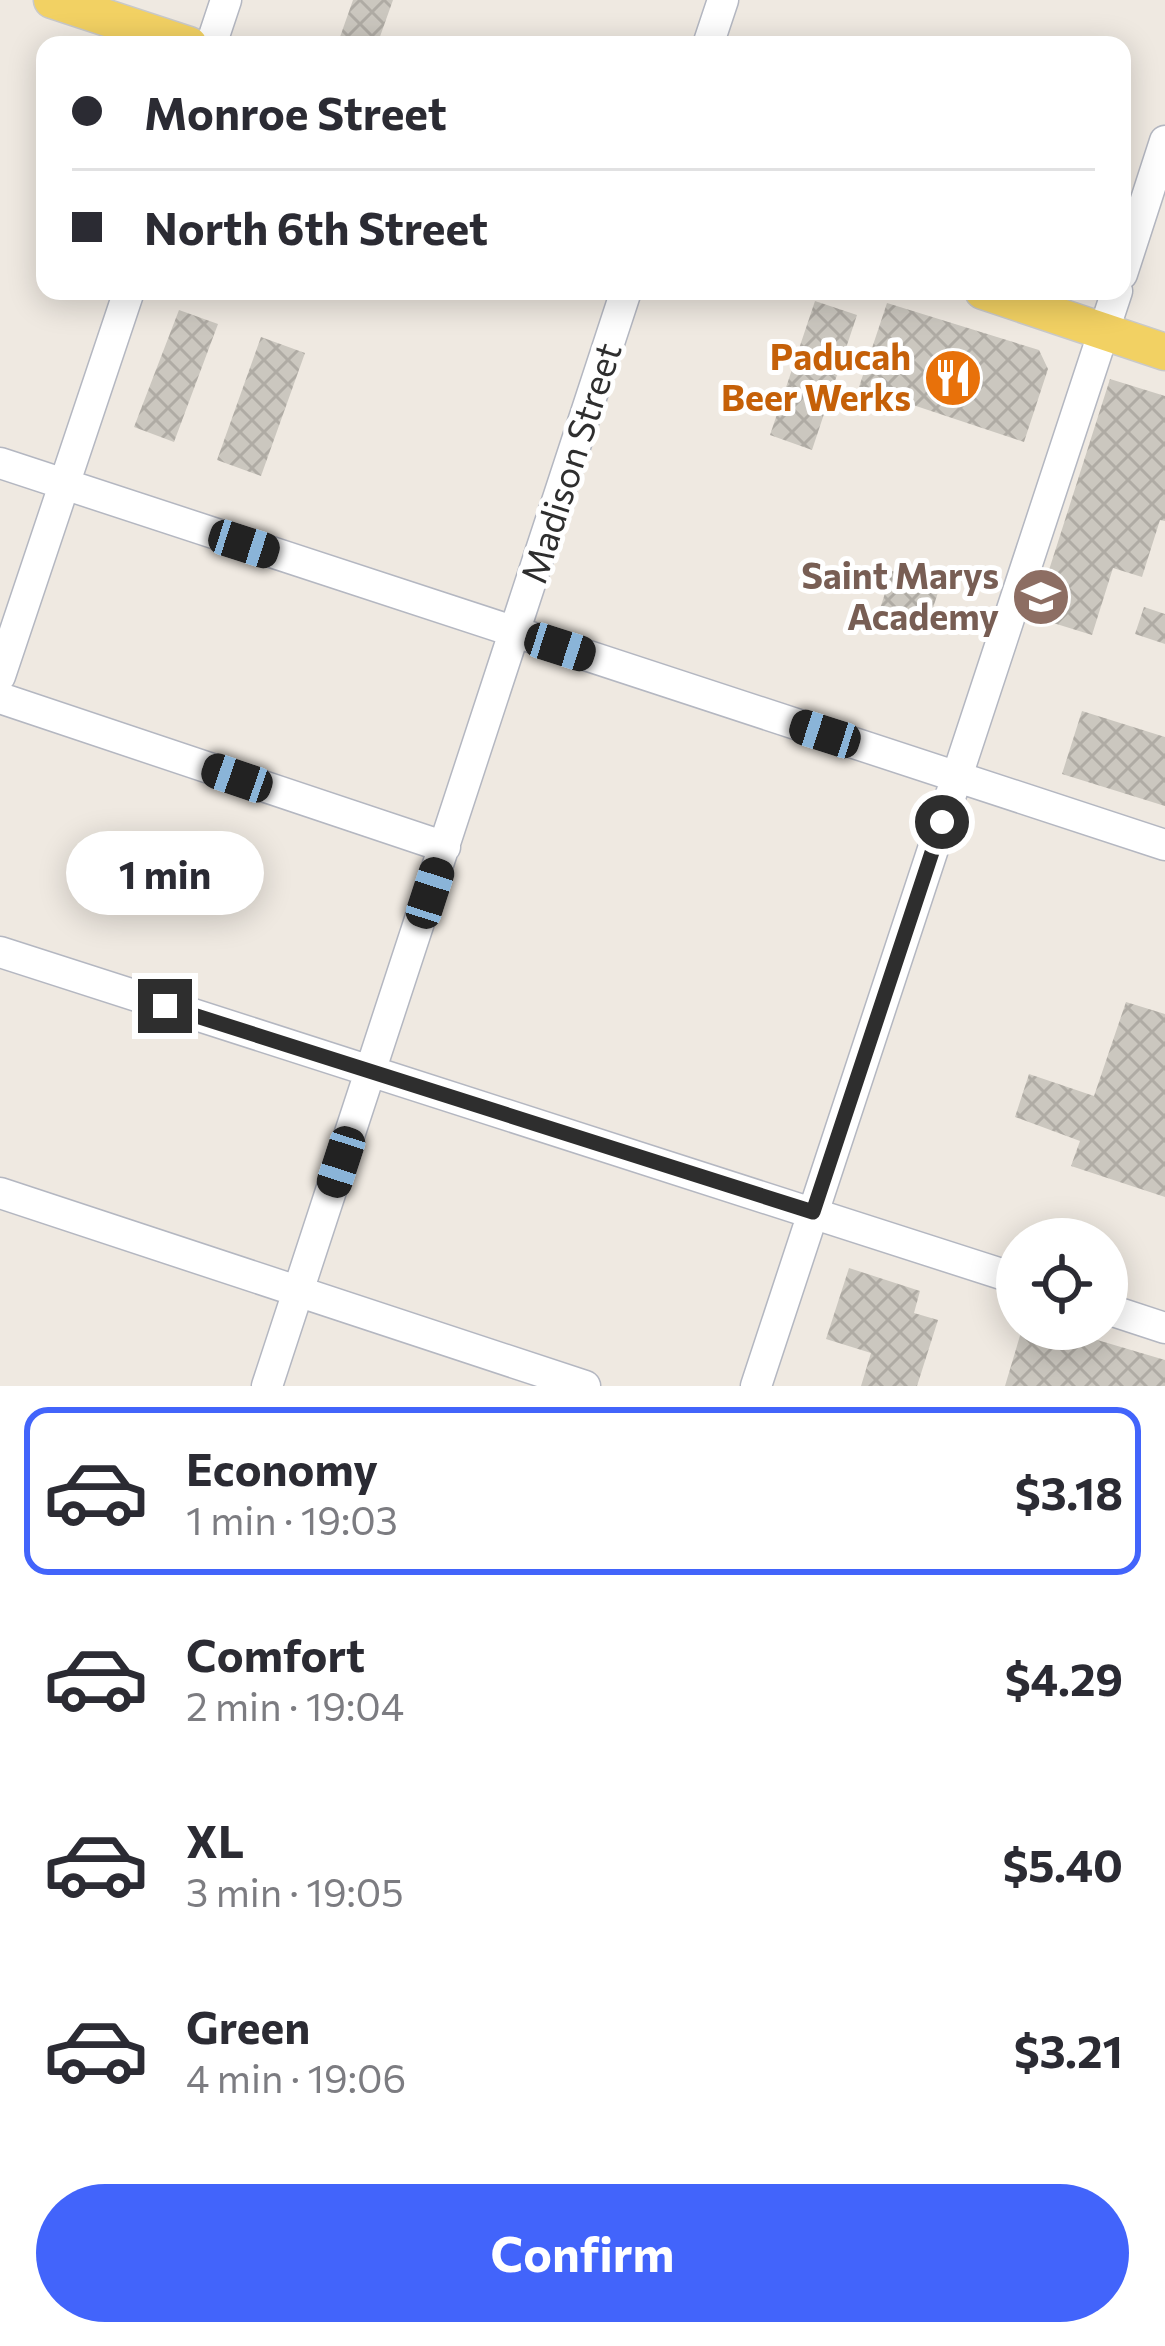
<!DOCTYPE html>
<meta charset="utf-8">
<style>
body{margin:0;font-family:Commissioner,sans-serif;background:#f7f7f7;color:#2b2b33;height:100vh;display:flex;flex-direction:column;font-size:45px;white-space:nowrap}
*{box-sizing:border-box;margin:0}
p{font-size:39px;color:#7c7c81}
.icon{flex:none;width:66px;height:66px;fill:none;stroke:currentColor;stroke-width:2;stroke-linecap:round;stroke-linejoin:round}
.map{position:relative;height:1386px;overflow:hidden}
.side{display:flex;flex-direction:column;background:#fff;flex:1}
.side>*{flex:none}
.guide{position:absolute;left:36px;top:36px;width:1095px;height:264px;border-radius:24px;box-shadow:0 6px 30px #0003;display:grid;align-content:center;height:264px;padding:0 36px;background:#fff}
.buttons{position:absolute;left:996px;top:1218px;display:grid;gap:24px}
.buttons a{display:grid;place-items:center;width:132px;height:132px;border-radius:50%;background:#fff;box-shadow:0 6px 30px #0003;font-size:60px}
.end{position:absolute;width:54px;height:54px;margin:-27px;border:15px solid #2e2e2e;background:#fff;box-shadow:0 0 0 6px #fff}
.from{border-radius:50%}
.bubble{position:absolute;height:84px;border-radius:42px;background:#fff;box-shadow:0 6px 30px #0003;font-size:39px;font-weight:700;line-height:84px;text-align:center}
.car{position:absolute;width:36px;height:72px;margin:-36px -18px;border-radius:15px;box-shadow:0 0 9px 3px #0007;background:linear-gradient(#222 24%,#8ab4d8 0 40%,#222 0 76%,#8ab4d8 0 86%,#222 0)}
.guide b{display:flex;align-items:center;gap:42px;height:114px;font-size:45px}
.guide b+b{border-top:3px solid #e1e1e2}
.guide i{width:30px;height:30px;background:#2b2b33}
ul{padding:21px 0 0;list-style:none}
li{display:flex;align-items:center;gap:36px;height:168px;margin:0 24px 18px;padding:0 12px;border:6px solid transparent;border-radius:24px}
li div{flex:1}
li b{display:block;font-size:45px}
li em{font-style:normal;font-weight:700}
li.on{border-color:#4264fb}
li>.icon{width:108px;height:108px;stroke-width:1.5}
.action{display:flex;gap:24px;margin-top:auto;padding:24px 36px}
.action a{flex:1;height:138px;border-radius:72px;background:#4264fb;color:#fff;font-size:48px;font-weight:700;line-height:138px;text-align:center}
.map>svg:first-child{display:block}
.building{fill:url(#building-cross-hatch)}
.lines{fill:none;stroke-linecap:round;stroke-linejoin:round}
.minor-casing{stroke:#b4b7c1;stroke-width:33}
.major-casing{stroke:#c9c9c9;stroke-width:39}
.minor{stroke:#fff;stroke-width:30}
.major{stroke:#f2d163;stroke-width:36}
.route{stroke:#2e2e2e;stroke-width:15}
.labels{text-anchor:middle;stroke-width:10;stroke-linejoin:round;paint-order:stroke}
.food-label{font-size:36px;font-weight:bold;fill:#c56008;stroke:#fff;text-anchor:end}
.street-label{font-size:36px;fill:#2e2e2e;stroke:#fff}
.education-label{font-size:36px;font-weight:bold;fill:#785e54;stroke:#fff;text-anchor:end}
</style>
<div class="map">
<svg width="1165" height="1386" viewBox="0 0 1165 1386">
<defs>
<pattern id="building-cross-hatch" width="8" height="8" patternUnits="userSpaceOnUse" patternTransform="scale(3)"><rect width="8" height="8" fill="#cbc7bf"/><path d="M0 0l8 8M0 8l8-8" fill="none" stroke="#afaba4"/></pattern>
</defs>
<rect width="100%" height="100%" fill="#efe9e1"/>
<path class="building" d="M 353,0 L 393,0 L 377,45 L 340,37 Z
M 815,301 L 857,315 L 812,450 L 770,435 Z
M 887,303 L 1039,350 L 1048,369 L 1024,442 L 859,387 Z
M 179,310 L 218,324 L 174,442 L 134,427 Z
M 261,337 L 305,353 L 261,476 L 217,460 Z
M 1110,379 L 1165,396 L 1165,521 L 1160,520 L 1142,577 L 1113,568 L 1092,635 L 1034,617 Z
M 892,571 L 940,586 L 927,627 L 879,612 Z
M 1144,607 L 1165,614 L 1165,644 L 1135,634 Z
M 1082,711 L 1165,737 L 1165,806 L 1062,774 Z
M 1126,1002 L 1165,1014 L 1165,1197 L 1071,1166 L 1080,1141 L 1015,1117 L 1029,1074 L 1094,1096 Z
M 849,1268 L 920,1291 L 914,1313 L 938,1320 L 917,1386 L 861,1386 L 871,1353 L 826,1339 Z
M 1022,1329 L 1060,1329 L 1165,1360 L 1165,1386 L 1005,1386 Z"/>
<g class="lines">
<defs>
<path id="minor" d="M 211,45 L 226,0
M 708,45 L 723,0
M 1122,274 L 1165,141
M 0,463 L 1165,845
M 0,676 L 129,291
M 0,698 L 445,847
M 0,952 L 1017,1279
M 0,1193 L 585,1386
M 1107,1309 L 1165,1328
M 267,1386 L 626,291
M 756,1386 L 1117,291"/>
<path id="major" d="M 52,0 L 189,45
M 983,291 L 1165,352"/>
</defs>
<use href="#minor" class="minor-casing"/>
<use href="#major" class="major-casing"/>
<use href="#minor" class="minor"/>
<use href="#major" class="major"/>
</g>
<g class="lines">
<path class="route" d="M 165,1006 L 813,1212 L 942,822"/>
</g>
<defs>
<symbol id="restaurant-disc" viewBox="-11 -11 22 22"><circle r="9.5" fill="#e8710a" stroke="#fff"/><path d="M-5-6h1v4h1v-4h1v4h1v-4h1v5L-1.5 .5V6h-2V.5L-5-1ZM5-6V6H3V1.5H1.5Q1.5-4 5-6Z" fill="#fff"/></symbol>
<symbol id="school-disc" viewBox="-11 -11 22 22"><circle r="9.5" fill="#8d6e63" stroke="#fff"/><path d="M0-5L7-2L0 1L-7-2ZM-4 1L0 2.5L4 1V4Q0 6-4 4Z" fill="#fff"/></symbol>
</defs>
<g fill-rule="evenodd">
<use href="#restaurant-disc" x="920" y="345" width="66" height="66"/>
<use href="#school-disc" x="1008" y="564" width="66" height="66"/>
</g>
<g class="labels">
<g class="food-label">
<text x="911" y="370">Paducah<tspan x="911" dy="41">Beer Werks</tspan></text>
</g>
<g class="street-label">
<text transform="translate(571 463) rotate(-72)" y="13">Madison Street</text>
</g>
<g class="education-label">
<text x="999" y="589">Saint Marys<tspan x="999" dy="41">Academy</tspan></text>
</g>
</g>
</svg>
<div class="buttons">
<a><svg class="icon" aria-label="locate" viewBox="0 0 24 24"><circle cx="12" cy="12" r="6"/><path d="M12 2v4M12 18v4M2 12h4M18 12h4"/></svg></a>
</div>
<i class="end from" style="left:942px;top:822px"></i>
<i class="end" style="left:165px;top:1006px"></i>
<div class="bubble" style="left:66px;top:831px;width:198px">1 min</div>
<i class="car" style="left:244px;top:544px;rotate:108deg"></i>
<i class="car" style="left:560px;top:647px;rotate:108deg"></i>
<i class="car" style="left:825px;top:734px;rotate:288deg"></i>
<i class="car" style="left:237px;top:778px;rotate:289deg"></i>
<i class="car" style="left:430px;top:893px;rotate:18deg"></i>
<i class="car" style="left:341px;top:1162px;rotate:198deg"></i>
<div class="guide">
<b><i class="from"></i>Monroe Street</b>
<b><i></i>North 6th Street</b>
</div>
</div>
<section class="side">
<ul>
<li class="on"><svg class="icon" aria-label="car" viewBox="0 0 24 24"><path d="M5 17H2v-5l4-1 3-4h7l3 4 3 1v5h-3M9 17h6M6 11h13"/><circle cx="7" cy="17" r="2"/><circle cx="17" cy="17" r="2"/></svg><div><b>Economy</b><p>1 min · 19:03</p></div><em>$3.18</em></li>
<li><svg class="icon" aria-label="car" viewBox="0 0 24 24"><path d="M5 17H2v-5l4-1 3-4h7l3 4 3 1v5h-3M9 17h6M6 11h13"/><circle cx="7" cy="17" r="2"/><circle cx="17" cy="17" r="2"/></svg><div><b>Comfort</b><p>2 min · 19:04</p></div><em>$4.29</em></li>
<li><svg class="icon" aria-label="car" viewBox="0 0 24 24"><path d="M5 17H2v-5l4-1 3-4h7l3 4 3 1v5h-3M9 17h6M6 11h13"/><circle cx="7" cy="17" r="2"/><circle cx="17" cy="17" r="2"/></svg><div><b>XL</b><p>3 min · 19:05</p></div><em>$5.40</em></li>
<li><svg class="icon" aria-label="car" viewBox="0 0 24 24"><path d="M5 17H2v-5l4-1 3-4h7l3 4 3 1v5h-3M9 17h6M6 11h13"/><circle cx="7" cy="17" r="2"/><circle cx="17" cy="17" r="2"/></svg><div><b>Green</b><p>4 min · 19:06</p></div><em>$3.21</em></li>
</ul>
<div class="action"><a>Confirm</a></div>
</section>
